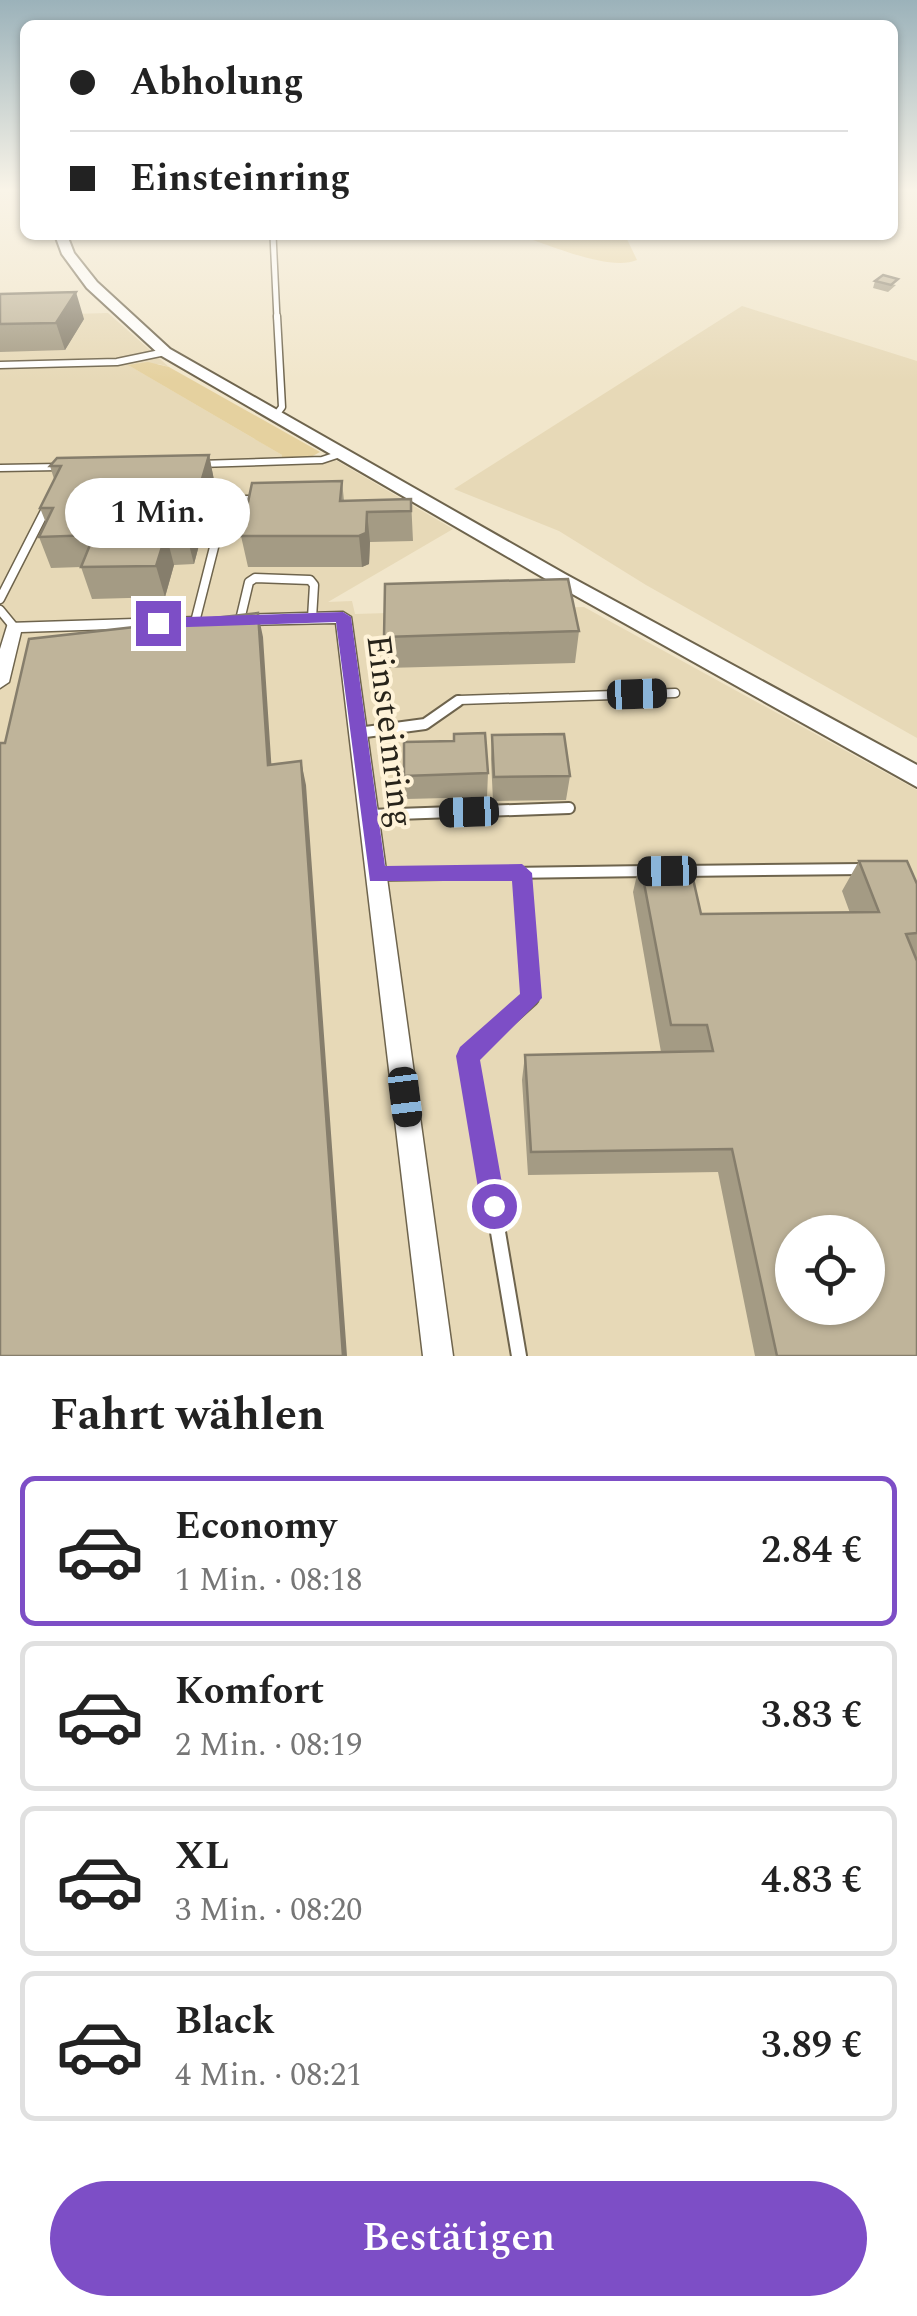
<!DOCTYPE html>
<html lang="de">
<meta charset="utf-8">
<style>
body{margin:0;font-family:Spectral,serif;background:#f6f6f6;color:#222;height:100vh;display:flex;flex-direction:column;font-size:38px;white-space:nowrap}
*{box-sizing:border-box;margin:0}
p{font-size:32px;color:#767676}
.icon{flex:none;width:55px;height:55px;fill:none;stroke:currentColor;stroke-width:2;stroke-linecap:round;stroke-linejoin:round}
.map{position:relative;height:1356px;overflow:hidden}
.panel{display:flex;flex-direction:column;background:#fff;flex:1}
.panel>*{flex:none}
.banner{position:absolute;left:20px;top:20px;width:878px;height:220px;border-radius:15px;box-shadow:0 2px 8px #0004;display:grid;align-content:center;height:220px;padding:0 50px;background:#fff}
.buttons{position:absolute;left:775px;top:1215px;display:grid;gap:20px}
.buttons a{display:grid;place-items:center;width:110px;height:110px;border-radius:50%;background:#fff;box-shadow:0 2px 8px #0004;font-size:50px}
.end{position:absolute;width:45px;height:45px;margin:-22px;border:12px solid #7d4ec6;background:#fff;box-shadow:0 0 0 5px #fff}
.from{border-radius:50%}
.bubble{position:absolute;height:70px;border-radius:35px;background:#fff;box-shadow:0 2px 8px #0004;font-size:32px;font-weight:600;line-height:70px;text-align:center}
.car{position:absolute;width:30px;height:60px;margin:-30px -15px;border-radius:12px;box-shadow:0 0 8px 2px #0007;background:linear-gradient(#222 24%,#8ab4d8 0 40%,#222 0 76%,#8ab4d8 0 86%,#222 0)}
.banner b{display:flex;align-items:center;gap:35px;height:95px;font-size:38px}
.banner b+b{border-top:2px solid #e0e0e0}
.banner i{width:25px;height:25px;background:#222}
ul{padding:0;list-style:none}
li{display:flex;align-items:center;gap:30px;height:150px;margin:0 20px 15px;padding:0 30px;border:5px solid #e0e0e0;border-radius:15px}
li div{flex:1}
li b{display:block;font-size:38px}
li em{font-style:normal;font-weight:600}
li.active{border-color:#7d4ec6}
li>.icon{width:90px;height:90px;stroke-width:1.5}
h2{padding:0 50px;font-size:45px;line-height:120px}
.cta{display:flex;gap:20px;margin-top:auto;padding:20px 50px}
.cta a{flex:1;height:115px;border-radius:60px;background:#7d4ec6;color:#fff;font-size:40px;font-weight:600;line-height:115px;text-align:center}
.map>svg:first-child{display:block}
.built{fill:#e7d9b7;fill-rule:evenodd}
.green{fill:#e5d19f}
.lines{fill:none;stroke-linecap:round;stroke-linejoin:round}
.service-far4-casing{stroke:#6e644d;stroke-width:8}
.service-far3-casing{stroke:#6e644d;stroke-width:9}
.service-far2-casing{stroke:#6e644d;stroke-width:11}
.service-far1-casing{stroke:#6e644d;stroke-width:14}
.service-casing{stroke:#6e644d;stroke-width:18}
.minor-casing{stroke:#6e644d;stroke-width:3}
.tertiary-casing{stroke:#6e644d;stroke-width:4}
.service-far4{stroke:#fff;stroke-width:5}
.service-far3{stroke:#fff;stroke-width:6}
.service-far2{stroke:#fff;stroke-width:8}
.service-far1{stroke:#fff;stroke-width:10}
.service{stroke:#fff;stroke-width:14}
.minor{fill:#fff;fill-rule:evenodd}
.tertiary{fill:#fff;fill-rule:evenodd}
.wall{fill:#a49b84}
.shaded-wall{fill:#867e6c}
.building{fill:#bfb49a;stroke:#867e6c;stroke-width:2.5;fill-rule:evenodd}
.route{fill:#7d4ec6}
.labels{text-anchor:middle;stroke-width:8;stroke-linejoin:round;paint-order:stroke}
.near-street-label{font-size:35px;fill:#28241a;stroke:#fff3d8}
</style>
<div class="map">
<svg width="917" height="1356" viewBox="0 0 917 1356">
<rect width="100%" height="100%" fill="#f1e6cb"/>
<path class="built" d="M 742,306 L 917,361 L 917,738 L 646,585 L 559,531 L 454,489 Z
M 108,313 L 169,367 L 159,364 L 130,366 L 282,455 L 281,460 L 332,458 L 453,529 L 328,602 L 352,601 L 355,614 L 584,607 L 917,790 L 917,1356 L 0,1356 L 0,316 ZM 792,1232 L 868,1232 L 868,1308 L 792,1308 Z"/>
<path class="green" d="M 518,235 L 625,235 L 637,260 C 609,272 548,244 518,235 Z
M 148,362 L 169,367 L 320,452 L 307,459 L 281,461 L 282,455 L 128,365 Z"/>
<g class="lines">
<defs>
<path id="service-far4" d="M 273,235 L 277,319"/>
<path id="service-far3" d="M 0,365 L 117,362 L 165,352
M 276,415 L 282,407 L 277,316
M 199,464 L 322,460 L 340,454
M 0,468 L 59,467"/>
<path id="service-far2" d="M 0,599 L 48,505
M 0,610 L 14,627
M 240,620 L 249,582 L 255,578 L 310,580 L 314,585 L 312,618
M 195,622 L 226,500 L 258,500
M 455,703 L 459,700 L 675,693"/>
<path id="service-far1" d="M 358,733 L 425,724 L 458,701
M 369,815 L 569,808
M 680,871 L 864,869
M 522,873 L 530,987
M 377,875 L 649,871"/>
<path id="service" d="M 519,1356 L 468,1055 L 531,998 L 530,985"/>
<path id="minor" d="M 343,612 L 351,617 L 453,1356 L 423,1356 L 336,623 L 239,625 L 231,620 L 239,615 Z
M 198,617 L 206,622 L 204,626 L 21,632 L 9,682 L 0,688 L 0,649 L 8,623 Z"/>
<path id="tertiary" d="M 55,235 L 67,235 L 74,253 L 97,282 L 170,349 L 565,574 L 917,765 L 917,787 L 551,582 L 160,355 L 87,288 L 62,254 Z"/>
</defs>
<use href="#service-far4" class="service-far4-casing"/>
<use href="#service-far3" class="service-far3-casing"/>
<use href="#service-far2" class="service-far2-casing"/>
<use href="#service-far1" class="service-far1-casing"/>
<use href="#service" class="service-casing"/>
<use href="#minor" class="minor-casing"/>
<use href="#tertiary" class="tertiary-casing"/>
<use href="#service-far4" class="service-far4"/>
<use href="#service-far3" class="service-far3"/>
<use href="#service-far2" class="service-far2"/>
<use href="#service-far1" class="service-far1"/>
<use href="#service" class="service"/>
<use href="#minor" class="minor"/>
<use href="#tertiary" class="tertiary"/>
</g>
<path class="wall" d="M 875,281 L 896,285 L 888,292 L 873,288 Z
M 0,294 L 84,319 L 65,350 L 0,352 Z
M 209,455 L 215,485 L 194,564 L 174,565 L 165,597 L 92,599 L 81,567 L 51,568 L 39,537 L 46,523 L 40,508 L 54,479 L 50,466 Z
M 342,481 L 344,501 L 411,499 L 413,541 L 370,542 L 369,564 L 362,567 L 248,567 L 241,536 Z
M 579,631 L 575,663 L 386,668 L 384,637 Z
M 492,735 L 570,776 L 566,800 L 493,801 L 491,759 Z
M 488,773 L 487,797 L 406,799 L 404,776 Z
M 859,861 L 917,884 L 917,1356 L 755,1356 L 718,1172 L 528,1175 L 522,1080 L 525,1055 L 661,1052 L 633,892 L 640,862 L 701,914 L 850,913 L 842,891 Z"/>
<path class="shaded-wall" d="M 76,292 L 84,319 L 65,350 L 56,323 Z
M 209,455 L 215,485 L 194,564 L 186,533 Z
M 367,512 L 370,542 L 369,564 L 362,567 L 359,536 Z
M 166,534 L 174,565 L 165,597 L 156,566 Z
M 258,613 L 263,637 L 273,789 L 268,765 Z
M 301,761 L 306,785 L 347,1356 L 343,1356 Z"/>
<path class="building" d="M 883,275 L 898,279 L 891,285 L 875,281 Z
M 76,292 L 56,323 L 0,324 L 0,294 Z
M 209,455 L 186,533 L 166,534 L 156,566 L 81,567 L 94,535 L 39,537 L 53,508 L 40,508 L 61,466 L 50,466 L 57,458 Z
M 342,481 L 340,501 L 411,499 L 411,511 L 367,512 L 366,533 L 359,536 L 241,536 L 252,483 Z
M 568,579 L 579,631 L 384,637 L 385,584 Z
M 258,613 L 268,765 L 301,761 L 343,1356 L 0,1356 L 0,743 L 5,743 L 29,639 Z
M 485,733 L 488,773 L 404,776 L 404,742 L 454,741 L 454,734 Z
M 564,734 L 570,776 L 494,777 L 492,735 Z
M 689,861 L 701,914 L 879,912 L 859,861 L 907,861 L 917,884 L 917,933 L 906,934 L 917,961 L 917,1356 L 777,1356 L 732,1149 L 531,1152 L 525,1055 L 713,1051 L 707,1025 L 671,1025 L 640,862 ZM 792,1232 L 868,1232 L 868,1308 L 792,1308 Z"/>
<linearGradient id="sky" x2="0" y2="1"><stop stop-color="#9bb2ba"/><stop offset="0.5" stop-color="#f9f4e8"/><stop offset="1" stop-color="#f9f4e8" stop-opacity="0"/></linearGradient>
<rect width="917" height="380" fill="url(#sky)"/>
<path class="route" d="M 343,612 L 351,617 L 385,866 L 522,864 L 532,873 L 542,998 L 480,1060 L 506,1206 L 503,1215 L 494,1219 L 484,1215 L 481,1206 L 456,1056 L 460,1047 L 520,994 L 512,881 L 370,881 L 336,622 L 158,628 L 150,623 L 158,618 Z"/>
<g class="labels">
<g class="near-street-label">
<text transform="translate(391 731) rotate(83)" y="12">Einsteinring</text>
</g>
</g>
</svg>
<div class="buttons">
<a><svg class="icon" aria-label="locate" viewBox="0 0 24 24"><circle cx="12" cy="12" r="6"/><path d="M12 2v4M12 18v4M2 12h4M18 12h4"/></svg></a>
</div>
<i class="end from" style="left:494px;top:1206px"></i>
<i class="end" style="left:158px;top:623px"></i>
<div class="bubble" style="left:65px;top:478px;width:185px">1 Min.</div>
<i class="car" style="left:637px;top:694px;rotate:88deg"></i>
<i class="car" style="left:469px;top:812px;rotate:268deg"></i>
<i class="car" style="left:667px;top:871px;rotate:269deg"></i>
<i class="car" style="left:405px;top:1097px;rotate:173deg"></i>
<div class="banner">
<b><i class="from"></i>Abholung</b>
<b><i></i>Einsteinring</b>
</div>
</div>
<section class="panel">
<h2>Fahrt wählen</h2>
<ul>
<li class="active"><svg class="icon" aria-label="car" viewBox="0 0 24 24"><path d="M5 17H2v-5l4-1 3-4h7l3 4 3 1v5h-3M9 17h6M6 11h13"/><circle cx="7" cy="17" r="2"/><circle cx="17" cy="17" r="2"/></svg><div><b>Economy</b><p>1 Min. · 08:18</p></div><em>2.84 €</em></li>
<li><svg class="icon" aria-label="car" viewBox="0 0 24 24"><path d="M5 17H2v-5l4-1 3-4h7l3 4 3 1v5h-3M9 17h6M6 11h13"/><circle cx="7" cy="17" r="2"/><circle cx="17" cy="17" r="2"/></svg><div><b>Komfort</b><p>2 Min. · 08:19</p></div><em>3.83 €</em></li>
<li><svg class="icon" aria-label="car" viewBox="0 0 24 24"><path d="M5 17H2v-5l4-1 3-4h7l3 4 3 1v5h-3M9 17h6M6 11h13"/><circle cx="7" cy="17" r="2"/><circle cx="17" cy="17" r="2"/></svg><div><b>XL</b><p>3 Min. · 08:20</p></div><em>4.83 €</em></li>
<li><svg class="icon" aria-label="car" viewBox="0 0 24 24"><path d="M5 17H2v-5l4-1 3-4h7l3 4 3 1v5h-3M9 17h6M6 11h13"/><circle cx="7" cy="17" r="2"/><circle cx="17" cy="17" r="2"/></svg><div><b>Black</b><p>4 Min. · 08:21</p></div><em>3.89 €</em></li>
</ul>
<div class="cta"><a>Bestätigen</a></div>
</section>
